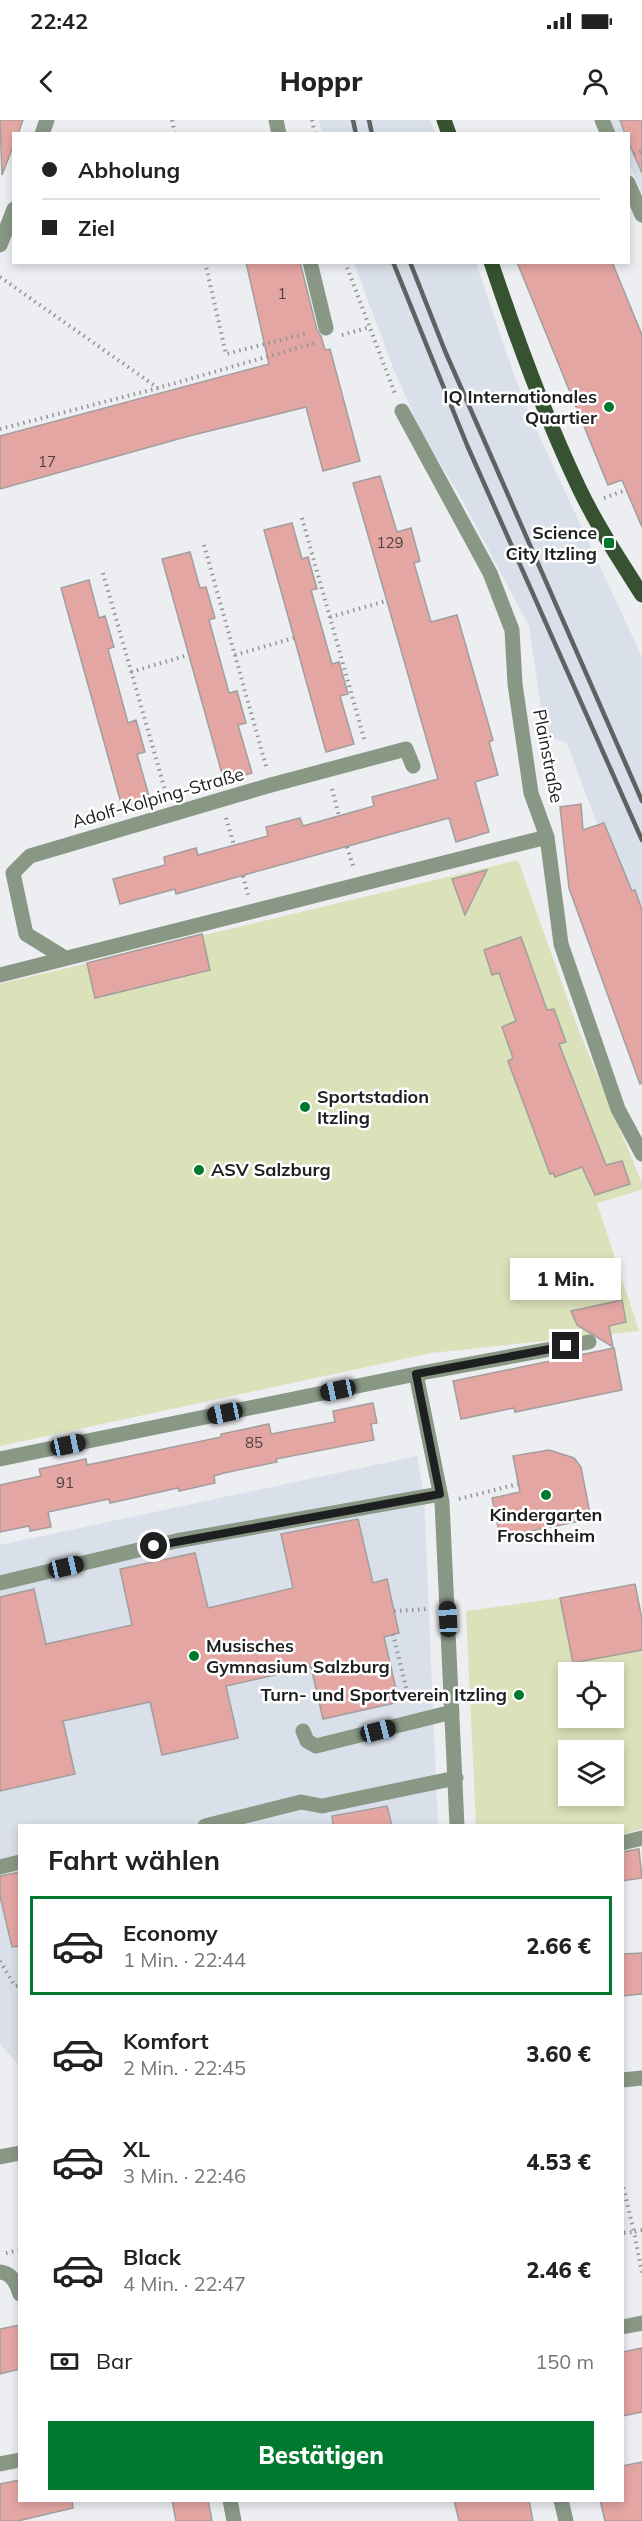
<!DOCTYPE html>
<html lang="de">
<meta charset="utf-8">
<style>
body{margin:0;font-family:Mulish,sans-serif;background:#f2f2f2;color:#222;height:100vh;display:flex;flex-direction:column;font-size:22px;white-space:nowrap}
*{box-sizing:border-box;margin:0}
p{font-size:20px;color:#767676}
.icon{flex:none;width:33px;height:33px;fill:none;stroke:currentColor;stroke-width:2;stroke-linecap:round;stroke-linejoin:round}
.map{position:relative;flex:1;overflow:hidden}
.panel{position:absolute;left:18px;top:1704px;width:606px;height:678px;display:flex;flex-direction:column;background:#fff;border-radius:0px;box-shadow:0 3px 9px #0003}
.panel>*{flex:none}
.hud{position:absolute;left:12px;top:12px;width:618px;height:132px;border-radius:0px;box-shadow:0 3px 9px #0003;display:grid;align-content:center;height:132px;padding:0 30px;background:#fff}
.tools{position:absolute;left:558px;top:1542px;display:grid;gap:12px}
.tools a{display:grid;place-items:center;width:66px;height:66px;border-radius:0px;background:#fff;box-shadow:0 3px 9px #0003;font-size:30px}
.end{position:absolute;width:27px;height:27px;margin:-14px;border:8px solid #1e1f20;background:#fff;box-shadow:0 0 0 3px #fff}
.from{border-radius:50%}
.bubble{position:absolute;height:42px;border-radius:0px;background:#fff;box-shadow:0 3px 9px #0003;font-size:20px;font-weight:800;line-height:42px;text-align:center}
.car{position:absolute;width:18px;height:36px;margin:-18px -9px;border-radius:8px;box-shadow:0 0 4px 2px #0007;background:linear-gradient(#222 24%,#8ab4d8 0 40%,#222 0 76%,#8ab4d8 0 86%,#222 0)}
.hud b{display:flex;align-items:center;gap:21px;height:57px;font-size:22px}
.hud b+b{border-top:2px solid #e0e0e0}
.hud i{width:15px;height:15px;background:#222}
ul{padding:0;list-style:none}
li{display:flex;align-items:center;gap:18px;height:99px;margin:0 12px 9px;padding:0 18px;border:3px solid transparent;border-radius:0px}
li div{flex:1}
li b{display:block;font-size:22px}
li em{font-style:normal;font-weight:800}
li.current{border-color:#00782e}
li>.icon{width:54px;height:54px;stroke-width:1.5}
h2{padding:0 30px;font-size:27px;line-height:72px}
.pay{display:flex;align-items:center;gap:15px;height:66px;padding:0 30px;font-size:22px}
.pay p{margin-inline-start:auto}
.cta{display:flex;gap:12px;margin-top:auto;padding:12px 30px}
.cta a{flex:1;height:69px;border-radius:0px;background:#00782e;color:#fff;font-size:24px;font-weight:800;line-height:69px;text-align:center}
.status{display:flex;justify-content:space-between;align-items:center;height:42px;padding:0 30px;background:#fff;direction:ltr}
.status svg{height:16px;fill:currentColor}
header{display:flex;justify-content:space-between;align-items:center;height:78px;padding:0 30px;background:#fff;font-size:27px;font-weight:800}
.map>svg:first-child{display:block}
.built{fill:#dae0e9}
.pitch{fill:#dbe1b9;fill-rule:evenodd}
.building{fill:#e4a6a3;stroke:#a29e9e;stroke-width:1.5}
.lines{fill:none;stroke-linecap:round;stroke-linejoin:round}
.path{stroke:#929496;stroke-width:4;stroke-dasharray:1.5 4.5;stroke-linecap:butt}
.minor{stroke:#889885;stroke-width:15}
.major{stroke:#365231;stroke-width:15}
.rail{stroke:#606163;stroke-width:4.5}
.route{stroke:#1e1f20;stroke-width:8}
.poi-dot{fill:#00782e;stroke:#fff;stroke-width:2}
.labels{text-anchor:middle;stroke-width:5;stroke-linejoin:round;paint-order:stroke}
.number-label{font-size:15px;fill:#504141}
.poi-label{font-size:18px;font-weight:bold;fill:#1e1f20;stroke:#fff;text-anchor:end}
.street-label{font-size:18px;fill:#1e1f20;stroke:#fff}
</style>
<div class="status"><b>22:42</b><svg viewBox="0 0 49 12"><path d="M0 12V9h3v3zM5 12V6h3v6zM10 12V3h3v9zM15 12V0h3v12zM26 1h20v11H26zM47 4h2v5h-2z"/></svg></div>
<header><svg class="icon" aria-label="back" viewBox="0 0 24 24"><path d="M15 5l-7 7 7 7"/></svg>Hoppr<svg class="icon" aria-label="person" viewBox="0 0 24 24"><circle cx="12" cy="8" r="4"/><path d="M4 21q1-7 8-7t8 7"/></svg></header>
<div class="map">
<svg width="642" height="2401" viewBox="0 0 642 2401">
<rect width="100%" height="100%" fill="#eceef1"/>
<path class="built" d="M 319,0 L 430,0 L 435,13 L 322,13 Z
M 610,0 L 642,0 L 642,74 L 629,43 L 628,14 L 616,13 Z
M 354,143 L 476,143 L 513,252 L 535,307 L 642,537 L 642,825 L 567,623 L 545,616 L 529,506 L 460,376 L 423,316 L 394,250 Z
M 417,1336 L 424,1375 L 438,1705 L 20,1706 L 19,1945 L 0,1924 L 0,1425 Z"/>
<path class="pitch" d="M 518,740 L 579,911 L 642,1063 L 642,1070 L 597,1083 L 639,1211 L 431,1233 L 0,1326 L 0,864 Z
M 560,1478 L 573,1543 L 642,1530 L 642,1709 L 623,1714 L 622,1706 L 476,1705 L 466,1491 ZM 568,1552 L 614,1552 L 614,1598 L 568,1598 ZM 568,1630 L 614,1630 L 614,1676 L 568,1676 Z"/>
<path class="building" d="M 0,0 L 23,0 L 18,14 L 14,14 L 14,24 L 2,55 Z
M 620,0 L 642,0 L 642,53 L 628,21 L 628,14 L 625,14 Z
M 246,142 L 300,142 L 317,210 L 321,216 L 325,230 L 330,229 L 360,341 L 323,351 L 306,287 L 189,316 L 0,369 L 0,316 L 269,244 Z
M 517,142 L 612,142 L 642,215 L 642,407 L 622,360 L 608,365 Z
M 380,356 L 397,412 L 411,408 L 420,441 L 414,443 L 431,502 L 457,495 L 493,620 L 489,622 L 498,655 L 475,662 L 489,712 L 456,722 L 449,698 L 176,774 L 175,769 L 120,784 L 113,759 L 165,745 L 164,737 L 196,728 L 198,735 L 268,716 L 266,707 L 300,698 L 303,706 L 374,686 L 372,677 L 438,659 L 353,363 Z
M 292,403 L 302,439 L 308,437 L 317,469 L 311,470 L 332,544 L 339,542 L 348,574 L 340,576 L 354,624 L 326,632 L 264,410 Z
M 190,432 L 200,468 L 206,467 L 215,498 L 209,500 L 229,573 L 237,571 L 246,603 L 238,605 L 252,653 L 224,661 L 162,439 Z
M 89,460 L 99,498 L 105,496 L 114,527 L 108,529 L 128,603 L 136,600 L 145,632 L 137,634 L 151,683 L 123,690 L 61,468 Z
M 581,684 L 583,710 L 604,703 L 632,771 L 635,770 L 642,790 L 642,963 L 640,964 L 569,768 L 560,687 Z
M 487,750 L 465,795 L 452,759 Z
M 202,814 L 210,850 L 95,878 L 87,843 Z
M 521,817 L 547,890 L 554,889 L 566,922 L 559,924 L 606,1045 L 622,1041 L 630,1064 L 595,1075 L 582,1047 L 555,1057 L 553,1053 L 550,1054 L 508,941 L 513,938 L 502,907 L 516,901 L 499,853 L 492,855 L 484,830 Z
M 622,1180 L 626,1202 L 609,1206 L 613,1227 L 577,1205 L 571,1191 Z
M 614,1228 L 622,1270 L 515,1292 L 514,1288 L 461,1299 L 453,1261 Z
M 373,1283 L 377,1303 L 371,1304 L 374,1320 L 276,1339 L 277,1342 L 224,1353 L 214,1356 L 215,1363 L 179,1371 L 178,1368 L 110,1383 L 109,1379 L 48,1392 L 51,1407 L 30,1411 L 29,1406 L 0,1412 L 0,1365 L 41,1356 L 39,1349 L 86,1339 L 87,1345 L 221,1317 L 221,1314 L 269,1304 L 271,1314 L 335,1302 L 333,1291 Z
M 549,1330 L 574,1338 L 581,1347 L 591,1399 L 500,1417 L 492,1378 L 520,1372 L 513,1336 Z
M 358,1399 L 373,1463 L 387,1459 L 399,1513 L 384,1517 L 399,1582 L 323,1599 L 311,1547 L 226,1566 L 238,1618 L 162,1635 L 150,1582 L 63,1601 L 75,1654 L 0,1671 L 0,1477 L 34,1469 L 46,1524 L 132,1505 L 120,1449 L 195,1433 L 208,1488 L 293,1468 L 281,1414 Z
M 635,1464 L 642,1499 L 642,1530 L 573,1543 L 560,1478 Z
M 387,1686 L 392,1706 L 333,1706 L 332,1696 Z
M 639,1729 L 642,1758 L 622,1761 L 622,1732 Z
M 20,1752 L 20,1826 L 12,1827 L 0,1776 L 0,1756 Z
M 642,1833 L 642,1874 L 622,1876 L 622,1834 Z
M 20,2205 L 20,2249 L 0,2254 L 0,2209 Z
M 642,2228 L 642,2292 L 622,2296 L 622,2232 Z
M 642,2342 L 642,2401 L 605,2401 L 600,2380 L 622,2380 L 622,2346 Z
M 20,2360 L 20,2380 L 72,2380 L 73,2388 L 18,2401 L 0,2401 L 0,2364 Z
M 172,2380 L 208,2380 L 212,2401 L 176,2401 Z
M 454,2380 L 529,2380 L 533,2401 L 459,2401 Z"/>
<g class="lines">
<path class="path" d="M 172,0 L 175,14
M 312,0 L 315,14
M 628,36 L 642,31
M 205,142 L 226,234 L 308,213
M 345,142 L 395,274
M 0,157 L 158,268
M 342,215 L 370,207
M 0,309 L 158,268 L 315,223
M 604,378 L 626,370
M 302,398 L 365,622
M 204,425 L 266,646
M 103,453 L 167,677
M 330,497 L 386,481
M 235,535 L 294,518
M 131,552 L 188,535
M 332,669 L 339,696
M 226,698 L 234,725
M 347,727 L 353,746
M 243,756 L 248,775
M 459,1379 L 518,1364
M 394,1491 L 428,1489
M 393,1514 L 410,1584
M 0,1841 L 15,1866 L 20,1865
M 622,2062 L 634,2112 L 622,2113
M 642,2110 L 634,2112 L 642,2153
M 6,2133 L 20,2130"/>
<path class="minor" d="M 276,0 L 279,14
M 602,0 L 608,14
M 42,14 L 47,0
M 628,63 L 642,95
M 0,125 L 14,89
M 310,142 L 326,208
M 402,291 L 490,453 L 512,510 L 515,564 L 531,673 L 547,717 L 561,824 L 618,989 L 642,1034
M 65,838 L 26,814 L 13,753 L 30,736 L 271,665 L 406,629 L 413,646
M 0,855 L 547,717
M 416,1254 L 589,1222
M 0,1339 L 416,1254 L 442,1382 L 457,1706
M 0,1463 L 176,1421 L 440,1374
M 303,1611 L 307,1621 L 316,1626 L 452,1592
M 205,1706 L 301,1682 L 322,1686 L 456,1658
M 622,1723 L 642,1718
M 0,1747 L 20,1742
M 622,1960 L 642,1958
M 0,2037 L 20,2033
M 0,2152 C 12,2153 17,2164 20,2174
M 622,2207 L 642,2203
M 0,2344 L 20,2340
M 230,2380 L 234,2401
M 561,2380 L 566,2401"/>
<path class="major" d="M 444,0 L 449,14
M 491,142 C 517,220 544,295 579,368 C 597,406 620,440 642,475"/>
<path class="rail" d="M 353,0 L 356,14
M 369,0 L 372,14
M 393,142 L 467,325 L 642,720
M 410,142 L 445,231 L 642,681"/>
</g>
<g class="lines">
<path class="route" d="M 154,1426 L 440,1374 L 416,1254 L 566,1226"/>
</g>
<g class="poi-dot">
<circle cx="609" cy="287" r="6"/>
<rect x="603" y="417" width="12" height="12" rx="3"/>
<circle cx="305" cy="987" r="6"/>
<circle cx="199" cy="1050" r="6"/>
<circle cx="546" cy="1375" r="6"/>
<circle cx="194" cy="1536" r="6"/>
<circle cx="519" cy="1575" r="6"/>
</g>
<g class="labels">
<g class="number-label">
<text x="282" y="179">1</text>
<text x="47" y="347">17</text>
<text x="390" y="428">129</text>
<text x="254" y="1328">85</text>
<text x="65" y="1368">91</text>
</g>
<g class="poi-label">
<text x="597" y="283">IQ Internationales<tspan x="597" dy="21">Quartier</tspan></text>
<text x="597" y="419">Science<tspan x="597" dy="21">City Itzling</tspan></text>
<text x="317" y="983" text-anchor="start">Sportstadion<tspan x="317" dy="21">Itzling</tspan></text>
<text x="211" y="1056" text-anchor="start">ASV Salzburg</text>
<text x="546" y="1401" text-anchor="middle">Kindergarten<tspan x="546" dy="21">Froschheim</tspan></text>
<text x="206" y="1532" text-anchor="start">Musisches<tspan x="206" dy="21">Gymnasium Salzburg</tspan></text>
<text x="507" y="1581">Turn- und Sportverein Itzling</text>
</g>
<g class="street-label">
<text transform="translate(548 636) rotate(79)" y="6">Plainstraße</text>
<text transform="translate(158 678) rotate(-16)" y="6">Adolf-Kolping-Straße</text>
</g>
</g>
</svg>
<div class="tools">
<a><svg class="icon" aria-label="locate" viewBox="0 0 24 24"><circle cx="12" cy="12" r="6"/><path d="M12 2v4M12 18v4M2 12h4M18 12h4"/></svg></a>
<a><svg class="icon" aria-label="layers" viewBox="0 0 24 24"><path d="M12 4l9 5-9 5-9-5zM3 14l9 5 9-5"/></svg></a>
</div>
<i class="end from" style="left:154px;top:1426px"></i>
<i class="end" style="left:566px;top:1226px"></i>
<div class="bubble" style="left:510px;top:1138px;width:111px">1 Min.</div>
<i class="car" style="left:338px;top:1270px;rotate:258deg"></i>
<i class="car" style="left:225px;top:1293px;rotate:258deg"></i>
<i class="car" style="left:68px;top:1325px;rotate:78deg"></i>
<i class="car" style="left:66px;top:1447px;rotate:77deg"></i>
<i class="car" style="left:448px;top:1499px;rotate:357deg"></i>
<i class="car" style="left:378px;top:1611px;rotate:76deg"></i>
<div class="hud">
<b><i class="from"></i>Abholung</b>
<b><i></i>Ziel</b>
</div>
<section class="panel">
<h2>Fahrt wählen</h2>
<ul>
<li class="current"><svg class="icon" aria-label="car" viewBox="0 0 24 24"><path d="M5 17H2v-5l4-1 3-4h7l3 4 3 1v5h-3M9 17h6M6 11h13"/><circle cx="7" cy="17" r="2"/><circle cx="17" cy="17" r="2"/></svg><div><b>Economy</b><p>1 Min. · 22:44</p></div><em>2.66 €</em></li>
<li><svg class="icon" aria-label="car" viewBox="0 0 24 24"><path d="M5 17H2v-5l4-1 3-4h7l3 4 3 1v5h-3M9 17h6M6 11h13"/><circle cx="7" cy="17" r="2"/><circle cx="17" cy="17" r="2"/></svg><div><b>Komfort</b><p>2 Min. · 22:45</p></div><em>3.60 €</em></li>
<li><svg class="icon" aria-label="car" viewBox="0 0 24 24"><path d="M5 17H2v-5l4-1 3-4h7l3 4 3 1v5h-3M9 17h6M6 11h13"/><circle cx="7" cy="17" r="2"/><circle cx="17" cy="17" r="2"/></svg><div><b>XL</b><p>3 Min. · 22:46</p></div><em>4.53 €</em></li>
<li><svg class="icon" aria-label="car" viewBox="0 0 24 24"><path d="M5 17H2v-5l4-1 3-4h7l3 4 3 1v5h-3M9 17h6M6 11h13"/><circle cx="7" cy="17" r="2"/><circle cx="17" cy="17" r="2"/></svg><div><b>Black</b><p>4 Min. · 22:47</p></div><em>2.46 €</em></li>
</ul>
<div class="pay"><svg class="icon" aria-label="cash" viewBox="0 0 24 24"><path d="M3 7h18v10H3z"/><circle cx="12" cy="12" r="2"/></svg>Bar<p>150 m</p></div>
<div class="cta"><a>Bestätigen</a></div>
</section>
</div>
